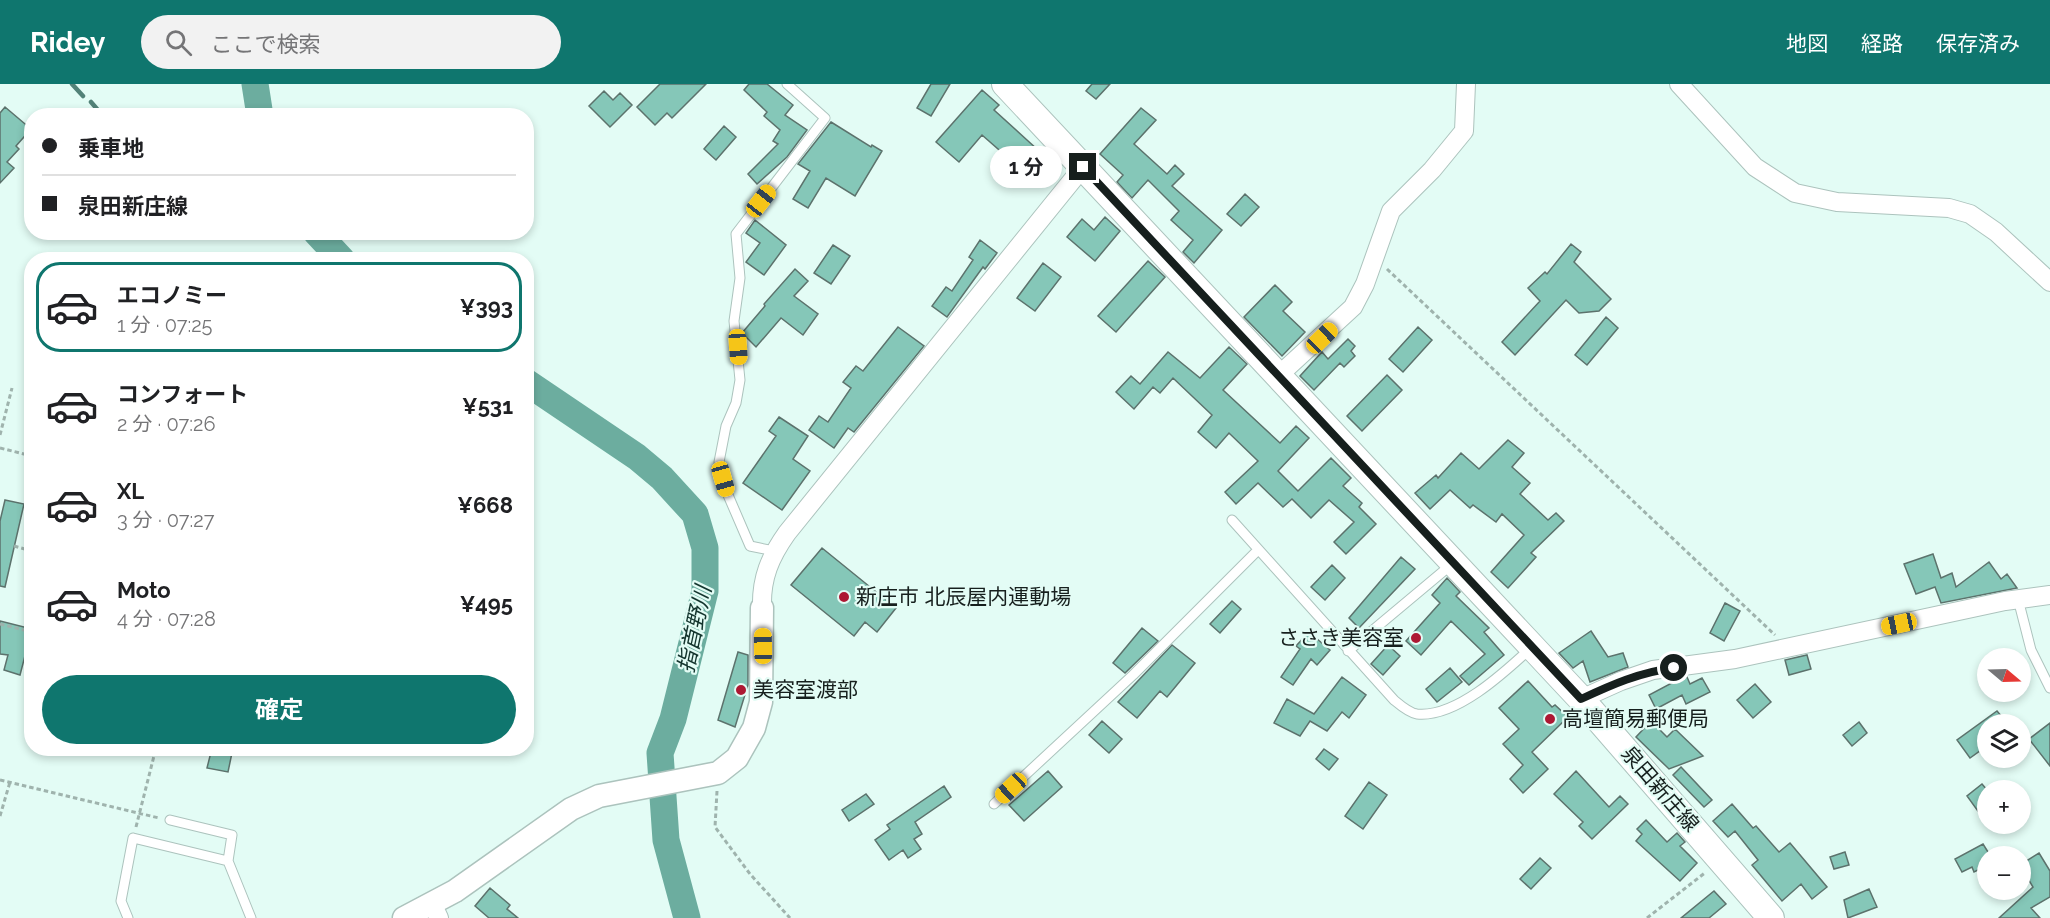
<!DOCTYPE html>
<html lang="ja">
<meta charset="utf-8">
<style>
body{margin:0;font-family:Raleway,"Noto Sans JP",sans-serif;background:#f2f2f2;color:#202124;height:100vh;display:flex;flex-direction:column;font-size:22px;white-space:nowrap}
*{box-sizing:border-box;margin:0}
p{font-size:20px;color:#757577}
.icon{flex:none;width:33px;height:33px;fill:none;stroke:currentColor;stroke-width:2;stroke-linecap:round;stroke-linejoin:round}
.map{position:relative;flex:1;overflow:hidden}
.panel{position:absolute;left:24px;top:168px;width:510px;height:504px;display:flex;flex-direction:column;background:#fff;border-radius:24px;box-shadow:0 3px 9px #0003}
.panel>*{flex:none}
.guide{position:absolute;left:24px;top:24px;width:510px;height:132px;border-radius:24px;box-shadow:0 3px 9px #0003;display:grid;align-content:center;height:132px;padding:0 18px;background:#fff}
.needle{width:39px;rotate:109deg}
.buttons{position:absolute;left:1977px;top:564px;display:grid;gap:12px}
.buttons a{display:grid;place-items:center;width:54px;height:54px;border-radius:50%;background:#fff;box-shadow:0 3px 9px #0003;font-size:30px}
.end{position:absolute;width:27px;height:27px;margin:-14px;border:8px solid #161f1d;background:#fff;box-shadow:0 0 0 3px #fff}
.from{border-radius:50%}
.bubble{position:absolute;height:42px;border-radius:21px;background:#fff;box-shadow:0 3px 9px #0003;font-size:20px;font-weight:700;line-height:42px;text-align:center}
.car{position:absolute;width:18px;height:36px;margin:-18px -9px;border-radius:8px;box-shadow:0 0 4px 2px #0007;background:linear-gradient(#f5c518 24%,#345 0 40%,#f5c518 0 76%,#345 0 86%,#f5c518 0)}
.guide b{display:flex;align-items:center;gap:21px;height:57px;font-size:22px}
.guide b+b{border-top:2px solid #e0e0e0}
.guide i{width:15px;height:15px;background:#202124}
ul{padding:10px 0 0;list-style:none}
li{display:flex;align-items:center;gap:18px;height:90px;margin:0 12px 9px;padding:0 6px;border:3px solid transparent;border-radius:24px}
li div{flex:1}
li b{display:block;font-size:22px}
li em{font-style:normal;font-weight:700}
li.on{border-color:#0f766e}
li>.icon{width:54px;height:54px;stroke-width:1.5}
.button{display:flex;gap:12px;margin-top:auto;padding:12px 18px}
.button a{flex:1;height:69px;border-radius:36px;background:#0f766e;color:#fff;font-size:24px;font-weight:700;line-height:69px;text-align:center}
header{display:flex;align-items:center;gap:36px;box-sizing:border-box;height:84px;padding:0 30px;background:#0f766e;color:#fff}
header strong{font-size:28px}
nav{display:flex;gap:33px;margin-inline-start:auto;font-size:21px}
.search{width:420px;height:54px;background:#f2f2f2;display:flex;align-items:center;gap:15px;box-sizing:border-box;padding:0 21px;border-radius:33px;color:#757577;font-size:22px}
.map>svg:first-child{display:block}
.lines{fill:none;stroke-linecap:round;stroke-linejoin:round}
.stream{stroke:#528278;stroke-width:4.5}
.river{stroke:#6cad9f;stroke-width:27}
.building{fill:#85c7b8;stroke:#5c726c;stroke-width:1.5}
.service-casing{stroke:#acc3bd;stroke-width:11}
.minor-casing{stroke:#acc3bd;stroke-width:20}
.tertiary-casing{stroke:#acc3bd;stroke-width:25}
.secondary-casing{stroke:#acc3bd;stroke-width:28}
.path{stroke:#9fb3ad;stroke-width:3;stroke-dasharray:4.5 3;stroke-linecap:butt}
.service{stroke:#fff;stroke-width:9}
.minor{stroke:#fff;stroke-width:18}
.tertiary{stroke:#fff;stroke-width:22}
.secondary{stroke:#fff;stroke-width:26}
.route{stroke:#161f1d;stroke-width:8}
.poi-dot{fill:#ad1833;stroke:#e3fcf5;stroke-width:2}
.labels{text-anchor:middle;stroke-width:4.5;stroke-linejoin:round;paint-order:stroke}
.poi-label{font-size:21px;fill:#161f1d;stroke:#e3fcf5;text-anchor:start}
.street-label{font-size:21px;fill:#161f1d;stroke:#e3fcf5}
.water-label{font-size:22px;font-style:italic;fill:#13342d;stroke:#e3fcf5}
</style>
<header>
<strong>Ridey</strong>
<div class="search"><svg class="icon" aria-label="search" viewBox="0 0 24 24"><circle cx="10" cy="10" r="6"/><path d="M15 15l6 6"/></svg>ここで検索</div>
<nav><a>地図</a><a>経路</a><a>保存済み</a></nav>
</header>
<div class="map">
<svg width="2050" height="834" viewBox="0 0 2050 834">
<rect width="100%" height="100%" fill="#e3fcf5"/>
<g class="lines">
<path class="stream" d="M 72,0 L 83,12
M 91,18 L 103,32"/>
<path class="river" d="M 255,0 L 260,32
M 316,148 L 342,176
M 526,298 L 637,373 L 662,394 L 695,430 L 705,464 L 705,507 L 673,635 L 660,669 L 666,756 L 687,834"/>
</g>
<path class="building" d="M 660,0 L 706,0 L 672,34 L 667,29 L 655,41 L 637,23 Z
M 749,0 L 767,0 L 793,21 L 785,31 L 807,46 L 787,73 L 757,100 L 748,90 L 778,60 L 773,57 L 780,46 L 764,32 L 767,28 L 744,6 Z
M 931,0 L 950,0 L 931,32 L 917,24 Z
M 1092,0 L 1110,0 L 1096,15 L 1086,7 Z
M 982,6 L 999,21 L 994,26 L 1038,66 L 1022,86 L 982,51 L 959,78 L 936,58 Z
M 604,7 L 613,16 L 620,9 L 632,21 L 610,43 L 589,22 Z
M 5,23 L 31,45 L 16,62 L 19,65 L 7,78 L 14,84 L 0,99 L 0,29 Z
M 1141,24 L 1156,36 L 1134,60 L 1167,90 L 1175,81 L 1184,90 L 1172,102 L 1222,146 L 1194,179 L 1183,168 L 1193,156 L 1171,136 L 1179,127 L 1148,96 L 1132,114 L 1117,98 L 1123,91 L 1100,70 Z
M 831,38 L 871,63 L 872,61 L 882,67 L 855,112 L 826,94 L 808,124 L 793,115 L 810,87 L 798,80 Z
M 724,42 L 736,53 L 716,76 L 704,65 Z
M 1245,110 L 1259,123 L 1241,142 L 1227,130 Z
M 1105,133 L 1120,147 L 1095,177 L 1067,153 L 1082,135 L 1094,146 Z
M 755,136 L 786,161 L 764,191 L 746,178 L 760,159 L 746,149 Z
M 980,156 L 997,169 L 985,185 L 983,183 L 947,233 L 932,222 L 946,203 L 952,207 L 973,176 L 969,173 Z
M 1571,160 L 1581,168 L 1574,178 L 1611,215 L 1599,227 L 1579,229 L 1566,216 L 1515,271 L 1502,258 L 1540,217 L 1528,204 L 1545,188 L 1547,190 Z
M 833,161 L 850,172 L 831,200 L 814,189 Z
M 1148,177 L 1165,193 L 1116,248 L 1098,232 Z
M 1043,179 L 1061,193 L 1035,227 L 1017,214 Z
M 795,185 L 808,197 L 794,212 L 818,230 L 803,251 L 781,234 L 756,263 L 742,249 L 765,222 L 764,220 Z
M 1275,201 L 1292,218 L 1283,227 L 1305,248 L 1282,272 L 1244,233 Z
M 1606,233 L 1618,244 L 1587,281 L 1575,271 Z
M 898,243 L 924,262 L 854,348 L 848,344 L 834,364 L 809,346 L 819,332 L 828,338 L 851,304 L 843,298 L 856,282 L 863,287 Z
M 1418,243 L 1432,256 L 1403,288 L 1389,275 Z
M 1348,255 L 1355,262 L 1351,267 L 1355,272 L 1344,283 L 1340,279 L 1314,306 L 1300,292 L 1322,268 L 1328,275 Z
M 1229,263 L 1247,280 L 1223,306 L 1280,359 L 1296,342 L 1309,354 L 1278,387 L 1298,407 L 1331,374 L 1351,394 L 1343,402 L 1362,419 L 1359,423 L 1376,440 L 1346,470 L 1334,458 L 1354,438 L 1329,416 L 1311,434 L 1292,415 L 1283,423 L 1258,399 L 1236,420 L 1225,408 L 1258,377 L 1229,349 L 1216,364 L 1198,348 L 1212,331 L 1173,294 L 1160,309 L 1153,303 L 1134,325 L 1116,308 L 1131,292 L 1140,300 L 1168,268 L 1200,294 Z
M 1387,291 L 1402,306 L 1362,347 L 1347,332 Z
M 779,333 L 808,352 L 793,375 L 810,387 L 782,426 L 743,399 L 776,352 L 769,347 Z
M 1508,356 L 1524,369 L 1512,383 L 1530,399 L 1520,410 L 1548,436 L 1556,429 L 1564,437 L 1531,469 L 1536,473 L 1508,504 L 1491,488 L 1524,451 L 1502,430 L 1496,438 L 1473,421 L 1470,424 L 1450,406 L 1430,425 L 1415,409 L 1436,391 L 1438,394 L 1461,369 L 1479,385 Z
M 5,416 L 24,420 L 5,503 L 0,502 L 0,437 Z
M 822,464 L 896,524 L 877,548 L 865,538 L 854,552 L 791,501 Z
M 1933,470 L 1941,494 L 1952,489 L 1956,503 L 1989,478 L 2001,495 L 2007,490 L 2017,504 L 1941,519 L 1935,503 L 1916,510 L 1904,480 Z
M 1401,473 L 1415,485 L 1359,544 L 1349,534 Z
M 1332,481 L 1345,494 L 1325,516 L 1311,503 Z
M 1447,494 L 1460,508 L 1456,512 L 1489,544 L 1484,548 L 1504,571 L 1469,601 L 1460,592 L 1485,570 L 1451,537 L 1421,571 L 1406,557 L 1440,519 L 1432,511 Z
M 1232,517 L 1241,525 L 1220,549 L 1210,540 Z
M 1725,519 L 1740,527 L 1724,557 L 1710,549 Z
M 0,537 L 32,545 L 20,591 L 4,586 L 8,571 L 0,570 Z
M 1142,544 L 1158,557 L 1125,589 L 1113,579 Z
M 1591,547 L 1608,573 L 1623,569 L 1628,583 L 1590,598 L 1583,577 L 1573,584 L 1559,569 Z
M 1309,548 L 1330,566 L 1317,581 L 1311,575 L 1293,601 L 1281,593 L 1300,565 L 1296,562 Z
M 1172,561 L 1195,579 L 1167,613 L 1160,607 L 1137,634 L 1118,618 Z
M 1388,561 L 1400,572 L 1383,591 L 1371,580 Z
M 738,568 L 748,571 L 748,601 L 735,643 L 718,636 Z
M 1807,571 L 1811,585 L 1789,591 L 1785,576 Z
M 1450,584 L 1462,598 L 1437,618 L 1426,605 Z
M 1342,593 L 1366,611 L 1349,634 L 1342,628 L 1327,647 L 1310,637 L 1300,652 L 1274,639 L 1287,615 L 1314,630 Z
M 1683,593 L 1687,593 L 1690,600 L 1702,594 L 1710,608 L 1686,620 L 1682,611 L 1656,625 L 1649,611 Z
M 1528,597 L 1552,623 L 1555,621 L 1568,633 L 1532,668 L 1548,685 L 1523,709 L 1510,695 L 1523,681 L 1503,660 L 1519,645 L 1499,624 Z
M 1755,600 L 1771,618 L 1753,634 L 1737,616 Z
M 1997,627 L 2008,640 L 1988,640 L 1988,661 L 1970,674 L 1957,656 Z
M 1102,637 L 1122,655 L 1109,669 L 1089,651 Z
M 1651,637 L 1667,653 L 1675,645 L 1703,672 L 1669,685 L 1636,653 Z
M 1859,638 L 1867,649 L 1852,662 L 1843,651 Z
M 2050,639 L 2050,682 L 2029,655 Z
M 212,664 L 233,664 L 228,688 L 207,684 Z
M 1324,665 L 1338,675 L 1329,686 L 1316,675 Z
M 1681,683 L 1712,716 L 1704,723 L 1673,691 Z
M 1048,687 L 1062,703 L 1024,737 L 1009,721 Z
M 1576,687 L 1609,723 L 1620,712 L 1628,720 L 1592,755 L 1579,742 L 1583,738 L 1554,710 Z
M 1369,698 L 1387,711 L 1363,745 L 1345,732 Z
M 1982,700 L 1988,707 L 1988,724 L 1980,730 L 1967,712 Z
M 944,702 L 951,713 L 915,738 L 922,750 L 914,755 L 921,765 L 908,774 L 903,766 L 889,776 L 875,756 L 890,745 L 887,741 Z
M 866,710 L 874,720 L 849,737 L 842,726 Z
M 1732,720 L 1753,744 L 1756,742 L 1779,768 L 1790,759 L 1827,803 L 1812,815 L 1801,800 L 1782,817 L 1752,781 L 1758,776 L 1735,747 L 1728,753 L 1713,737 Z
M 1646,736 L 1667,758 L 1677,749 L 1685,758 L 1680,762 L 1697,779 L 1680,797 L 1636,757 L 1642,750 L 1637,745 Z
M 1983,760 L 1988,768 L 1988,781 L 1974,788 L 1972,783 L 1962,788 L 1955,775 Z
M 1845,768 L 1849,781 L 1834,785 L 1830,773 Z
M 2039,769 L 2050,787 L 2050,813 L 2031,824 L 2040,834 L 1999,834 L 2033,803 L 2020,781 Z
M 1540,774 L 1551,784 L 1531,805 L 1520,795 Z
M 490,804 L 510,821 L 507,825 L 518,834 L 489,834 L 475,822 Z
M 1869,805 L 1877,823 L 1848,834 L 1844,816 Z
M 1714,807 L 1726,820 L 1709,834 L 1681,834 Z"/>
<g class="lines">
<defs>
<path id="service" d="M 1232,436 L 1394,616 C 1400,621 1409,629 1417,630 C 1456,634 1505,588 1532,563
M 774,467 L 750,462 L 728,411 L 719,378 L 726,342 L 736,319 L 740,296 L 734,237 L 740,194 L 736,150 L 825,34 L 787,0
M 2018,515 L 2031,566 L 2050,604
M 1348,567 L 1452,480
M 994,720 L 1133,591 L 1258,466
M 170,736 L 232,751 L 228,777 L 251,834
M 128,834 L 121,817 L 133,754 L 228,777"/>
<path id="minor" d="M 1679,0 L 1755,83 L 1795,109 L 1837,118 L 1949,124 L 1970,130 L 1996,148 L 2050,198
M 1278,292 L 1353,223 L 1365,200 L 1391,127 L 1432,86 L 1464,47 L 1466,0
M 762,524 C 761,494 770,473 787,449 L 1083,83
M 1581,615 L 1621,597 L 1653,586 L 1735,575 L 2005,517 L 2050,511
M 432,819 L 439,834"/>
<path id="tertiary" d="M 404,834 L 455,807 L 571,725 L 599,712 L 718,689 L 737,674 L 754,644 L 761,618 L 762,524"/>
<path id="secondary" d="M 1005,0 L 1581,615 L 1771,834"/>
</defs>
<use href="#service" class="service-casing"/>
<use href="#minor" class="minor-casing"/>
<use href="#tertiary" class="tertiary-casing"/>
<use href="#secondary" class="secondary-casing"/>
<path class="path" d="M 1387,185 L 1775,551
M 0,351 L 12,304
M 0,364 L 32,372
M 14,462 L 32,467
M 0,540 L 32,548
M 25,555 L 32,531
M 0,696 L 159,734
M 717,707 L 715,743 L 750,790 L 790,834
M 0,732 L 10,698
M 136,743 L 156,664
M 1647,834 L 1706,788"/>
<use href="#service" class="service"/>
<use href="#minor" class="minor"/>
<use href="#tertiary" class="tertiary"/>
<use href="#secondary" class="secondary"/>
</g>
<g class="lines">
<path class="route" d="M 1083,83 L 1581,615 C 1611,601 1640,588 1674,584"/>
</g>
<g class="poi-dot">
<circle cx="844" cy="513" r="6"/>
<circle cx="1416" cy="554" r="6"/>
<circle cx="741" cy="606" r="6"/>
<circle cx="1550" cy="635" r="6"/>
</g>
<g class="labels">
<g class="poi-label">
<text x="856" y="520">新庄市 北辰屋内運動場</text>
<text x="1404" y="561" text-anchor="end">ささき美容室</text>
<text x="753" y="613">美容室渡部</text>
<text x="1562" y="642">高壇簡易郵便局</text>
</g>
<g class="street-label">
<text transform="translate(1660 705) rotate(49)" y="7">泉田新庄線</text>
</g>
<g class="water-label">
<text transform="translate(694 545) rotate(-78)" y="8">指首野川</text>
</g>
</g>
</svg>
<div class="buttons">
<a><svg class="needle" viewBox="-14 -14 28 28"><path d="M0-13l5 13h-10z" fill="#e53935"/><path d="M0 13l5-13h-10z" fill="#757577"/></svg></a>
<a><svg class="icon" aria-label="layers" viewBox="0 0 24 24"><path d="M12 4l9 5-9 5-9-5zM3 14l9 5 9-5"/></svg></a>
<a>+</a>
<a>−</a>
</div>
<i class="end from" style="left:1674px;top:584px"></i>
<i class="end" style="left:1083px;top:83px"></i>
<div class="bubble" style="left:990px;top:62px;width:72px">1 分</div>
<i class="car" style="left:761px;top:117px;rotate:38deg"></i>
<i class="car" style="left:1322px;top:254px;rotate:46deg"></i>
<i class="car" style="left:738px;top:263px;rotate:176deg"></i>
<i class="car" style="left:723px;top:395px;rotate:164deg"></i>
<i class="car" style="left:1899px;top:540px;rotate:258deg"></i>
<i class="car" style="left:763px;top:562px;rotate:359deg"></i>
<i class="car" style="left:1011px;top:704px;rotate:227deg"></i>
<div class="guide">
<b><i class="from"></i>乗車地</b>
<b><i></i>泉田新庄線</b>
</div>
<section class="panel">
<ul>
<li class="on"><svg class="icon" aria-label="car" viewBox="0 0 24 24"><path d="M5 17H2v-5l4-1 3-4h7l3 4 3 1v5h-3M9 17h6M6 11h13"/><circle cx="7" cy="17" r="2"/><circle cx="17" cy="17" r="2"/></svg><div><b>エコノミー</b><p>1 分 · 07:25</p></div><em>¥393</em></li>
<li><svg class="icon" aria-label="car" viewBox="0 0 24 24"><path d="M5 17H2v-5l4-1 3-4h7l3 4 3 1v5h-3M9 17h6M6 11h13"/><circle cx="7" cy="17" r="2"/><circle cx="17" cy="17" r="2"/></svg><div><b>コンフォート</b><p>2 分 · 07:26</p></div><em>¥531</em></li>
<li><svg class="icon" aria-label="car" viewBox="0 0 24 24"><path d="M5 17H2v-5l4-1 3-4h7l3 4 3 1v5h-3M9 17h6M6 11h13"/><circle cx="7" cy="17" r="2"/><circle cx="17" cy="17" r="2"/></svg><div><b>XL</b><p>3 分 · 07:27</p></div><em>¥668</em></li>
<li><svg class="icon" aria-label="car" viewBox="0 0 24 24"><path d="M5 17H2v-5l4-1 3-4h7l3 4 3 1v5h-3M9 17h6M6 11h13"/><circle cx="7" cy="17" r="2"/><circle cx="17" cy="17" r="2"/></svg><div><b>Moto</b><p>4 分 · 07:28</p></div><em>¥495</em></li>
</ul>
<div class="button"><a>確定</a></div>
</section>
</div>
